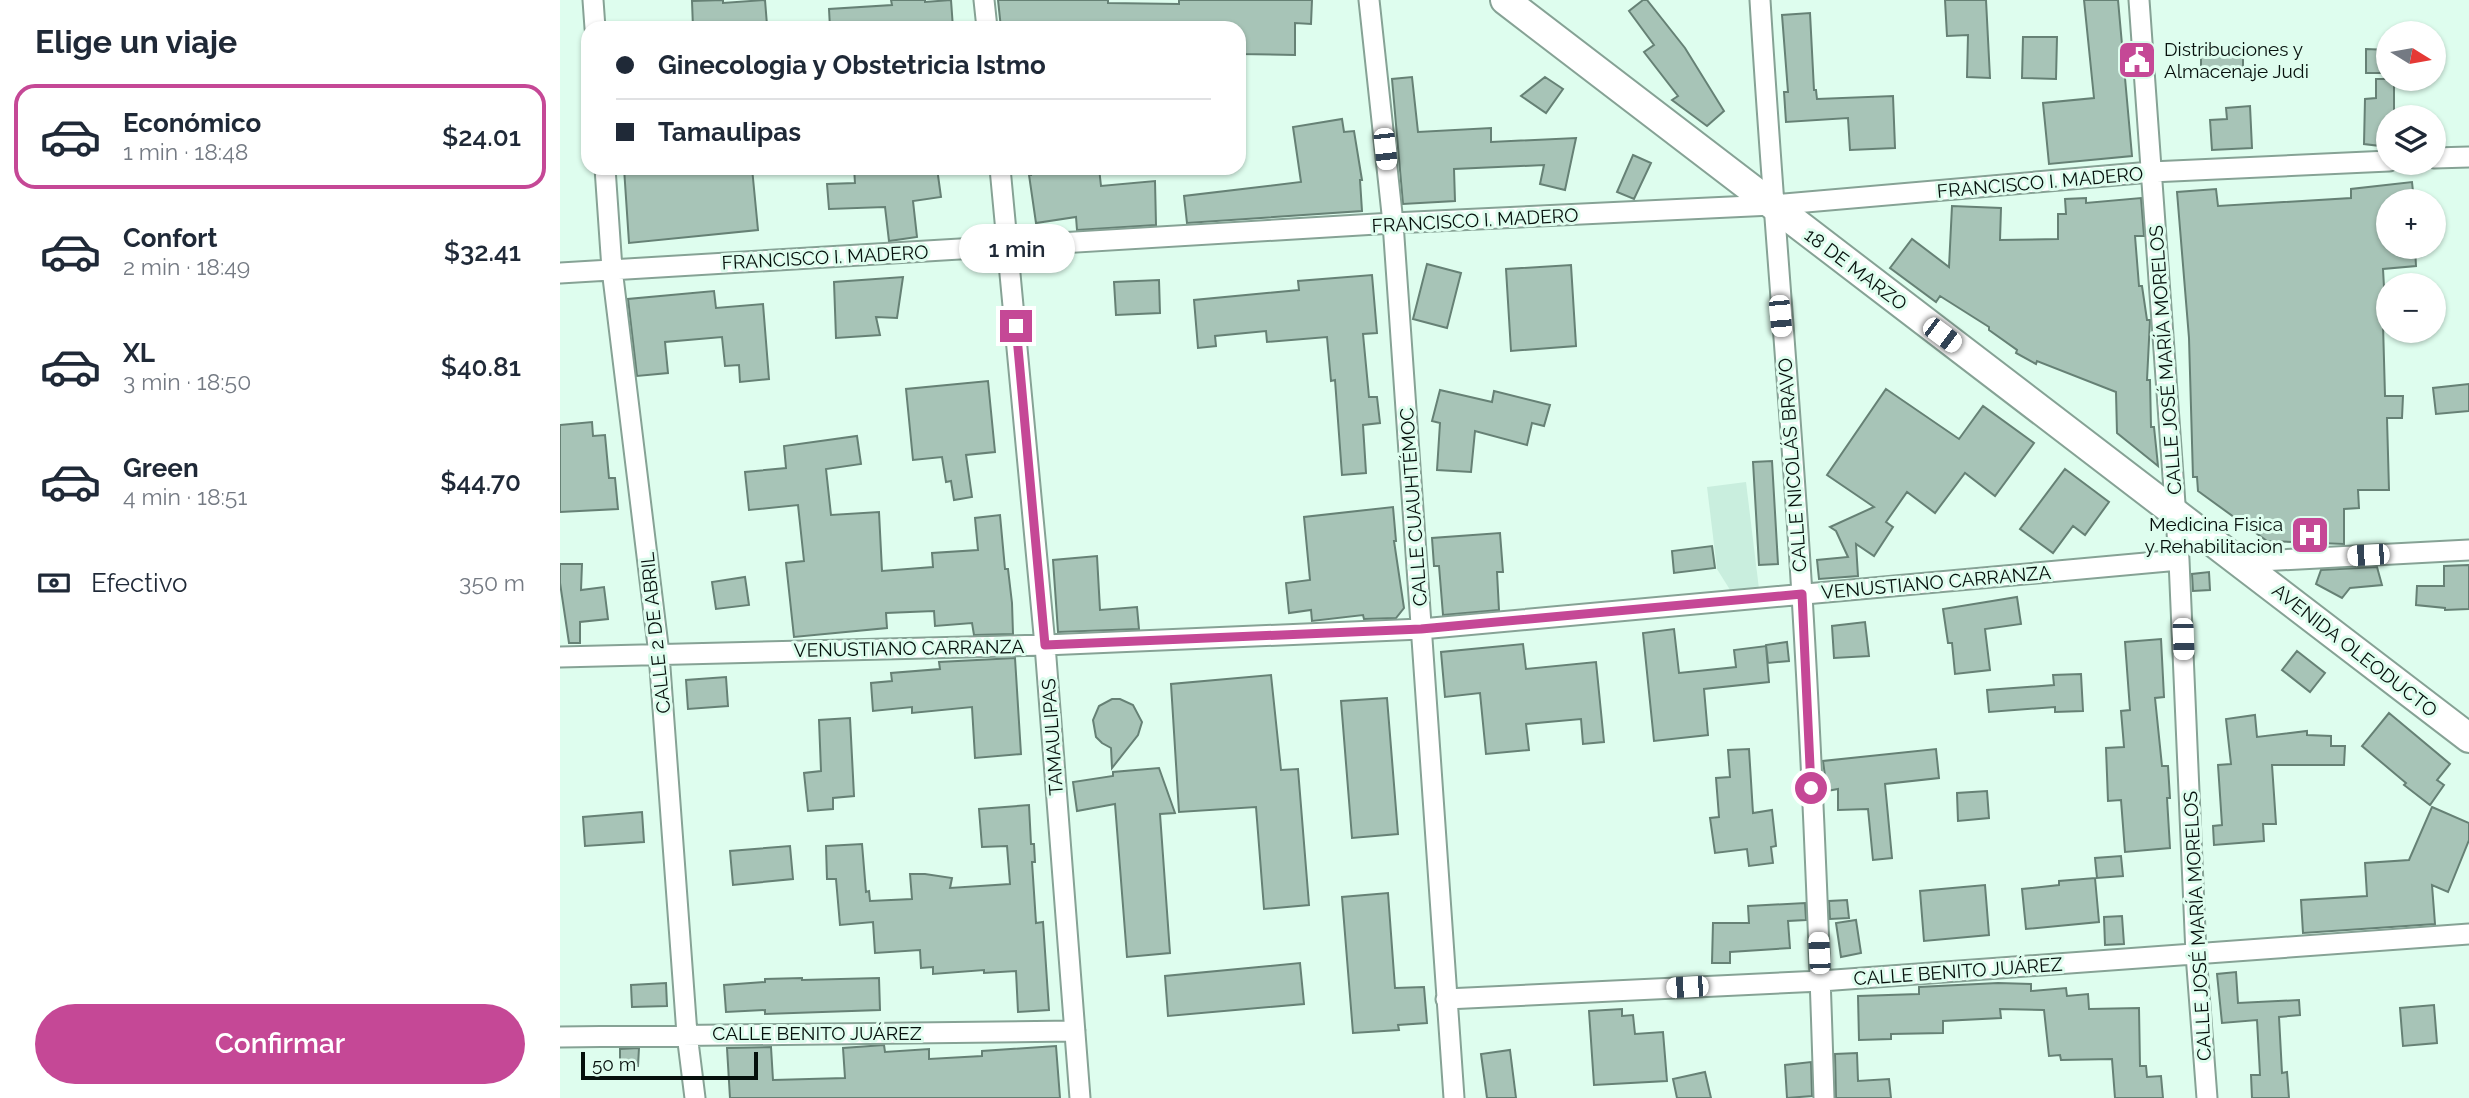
<!DOCTYPE html>
<html lang="es">
<meta charset="utf-8">
<style>
body{margin:0;font-family:Raleway,sans-serif;background:#f6f6f7;color:#1f2937;height:100vh;display:flex;flex-direction:column;font-size:26px;white-space:nowrap}
*{box-sizing:border-box;margin:0}
p{font-size:23px;color:#747a83}
.icon{flex:none;width:38px;height:38px;fill:none;stroke:currentColor;stroke-width:2;stroke-linecap:round;stroke-linejoin:round}
.map{position:relative;flex:1;overflow:hidden}
.side{display:flex;flex-direction:column;background:#fff;width:560px}
.side>*{flex:none}
.banner{position:absolute;left:21px;top:21px;width:665px;height:154px;border-radius:21px;box-shadow:0 2px 5px #0004;display:grid;align-content:center;height:154px;padding:0 35px;background:#fff}
.needle{width:46px;rotate:101deg}
.controls{position:absolute;left:1816px;top:21px;display:grid;gap:14px}
.controls a{display:grid;place-items:center;width:70px;height:70px;border-radius:50%;background:#fff;box-shadow:0 2px 5px #0004;font-size:35px}
.scale{position:absolute;left:21px;bottom:18px;width:177px;box-sizing:border-box;padding-left:7px;border:4px solid #06100c;border-top:0;font-size:19px;line-height:24px;white-space:nowrap;color:#06100c;-webkit-text-stroke:5px #defdee;paint-order:stroke}
.end{position:absolute;width:32px;height:32px;margin:-16px;border:9px solid #c54896;background:#fff;box-shadow:0 0 0 4px #fff}
.from{border-radius:50%}
.bubble{position:absolute;height:49px;border-radius:24px;background:#fff;box-shadow:0 2px 5px #0004;font-size:23px;font-weight:600;line-height:49px;text-align:center}
.car{position:absolute;width:21px;height:42px;margin:-21px -10px;border-radius:9px;box-shadow:0 0 5px 2px #0007;background:linear-gradient(#fff 24%,#345 0 40%,#fff 0 76%,#345 0 86%,#fff 0)}
.banner b{display:flex;align-items:center;gap:24px;height:66px;font-size:26px}
.banner b+b{border-top:2px solid #e0e1e3}
.banner i{width:18px;height:18px;background:#1f2937}
ul{padding:0;list-style:none}
li{display:flex;align-items:center;gap:21px;height:105px;margin:0 14px 10px;padding:0 21px;border:4px solid transparent;border-radius:21px}
li div{flex:1}
li b{display:block;font-size:26px}
li em{font-style:normal;font-weight:600}
li.selected{border-color:#c54896}
li>.icon{width:63px;height:63px;stroke-width:1.5}
h2{padding:0 35px;font-size:32px;line-height:84px}
.pay{display:flex;align-items:center;gap:18px;height:77px;padding:0 35px;font-size:26px}
.pay p{margin-inline-start:auto}
.action{display:flex;gap:14px;margin-top:auto;padding:14px 35px}
.action a{flex:1;height:80px;border-radius:42px;background:#c54896;color:#fff;font-size:28px;font-weight:600;line-height:80px;text-align:center}
main{display:flex;flex:1;min-height:0}
.map>svg:first-child{display:block}
.built{fill:#c9eede}
.building{fill:#a7c4b7;stroke:#668175;stroke-width:2}
.lines{fill:none;stroke-linecap:round;stroke-linejoin:round}
.street-casing{stroke:#86a295;stroke-width:23}
.secondary-casing{stroke:#86a295;stroke-width:32}
.street{stroke:#fff;stroke-width:19}
.secondary{stroke:#fff;stroke-width:28}
.route{stroke:#c54896;stroke-width:9}
.labels{text-anchor:middle;stroke-width:6;stroke-linejoin:round;paint-order:stroke}
.poi-label{font-size:19px;fill:#06100c;stroke:#defdee;text-anchor:start}
.street-label{font-size:19px;fill:#06100c;stroke:#defdee}
</style>
<main>
<section class="side">
<h2>Elige un viaje</h2>
<ul>
<li class="selected"><svg class="icon" aria-label="car" viewBox="0 0 24 24"><path d="M5 17H2v-5l4-1 3-4h7l3 4 3 1v5h-3M9 17h6M6 11h13"/><circle cx="7" cy="17" r="2"/><circle cx="17" cy="17" r="2"/></svg><div><b>Económico</b><p>1 min · 18:48</p></div><em>$24.01</em></li>
<li><svg class="icon" aria-label="car" viewBox="0 0 24 24"><path d="M5 17H2v-5l4-1 3-4h7l3 4 3 1v5h-3M9 17h6M6 11h13"/><circle cx="7" cy="17" r="2"/><circle cx="17" cy="17" r="2"/></svg><div><b>Confort</b><p>2 min · 18:49</p></div><em>$32.41</em></li>
<li><svg class="icon" aria-label="car" viewBox="0 0 24 24"><path d="M5 17H2v-5l4-1 3-4h7l3 4 3 1v5h-3M9 17h6M6 11h13"/><circle cx="7" cy="17" r="2"/><circle cx="17" cy="17" r="2"/></svg><div><b>XL</b><p>3 min · 18:50</p></div><em>$40.81</em></li>
<li><svg class="icon" aria-label="car" viewBox="0 0 24 24"><path d="M5 17H2v-5l4-1 3-4h7l3 4 3 1v5h-3M9 17h6M6 11h13"/><circle cx="7" cy="17" r="2"/><circle cx="17" cy="17" r="2"/></svg><div><b>Green</b><p>4 min · 18:51</p></div><em>$44.70</em></li>
</ul>
<div class="pay"><svg class="icon" aria-label="cash" viewBox="0 0 24 24"><path d="M3 7h18v10H3z"/><circle cx="12" cy="12" r="2"/></svg>Efectivo<p>350 m</p></div>
<div class="action"><a>Confirmar</a></div>
</section>
<div class="map">
<svg width="1909" height="1098" viewBox="0 0 1909 1098">
<rect width="100%" height="100%" fill="#defdee"/>
<path class="built" d="M 1186,482 L 1199,589 L 1172,593 L 1157,569 L 1147,487 Z"/>
<path class="building" d="M 163,0 L 163,3 L 205,0 L 207,25 L 133,28 L 132,1 Z
M 331,0 L 365,0 L 365,2 L 391,0 L 393,28 L 270,28 L 269,9 L 332,5 Z
M 438,0 L 548,0 L 548,3 L 619,4 L 619,0 L 752,0 L 751,24 L 735,23 L 735,55 L 679,54 L 679,28 L 441,28 Z
M 1083,0 L 1087,0 L 1125,48 L 1164,111 L 1147,126 L 1112,100 L 1118,96 L 1084,52 L 1094,45 L 1069,11 Z
M 1385,0 L 1426,0 L 1430,78 L 1407,77 L 1408,35 L 1387,36 Z
M 1524,0 L 1558,0 L 1572,156 L 1489,164 L 1483,103 L 1534,98 Z
M 1250,13 L 1254,90 L 1256,90 L 1257,99 L 1333,96 L 1335,148 L 1290,150 L 1288,118 L 1226,122 L 1224,92 L 1228,92 L 1222,15 Z
M 1463,37 L 1497,37 L 1496,79 L 1462,78 Z
M 1806,49 L 1829,50 L 1829,73 L 1806,73 Z
M 1641,50 L 1683,51 L 1683,71 L 1641,70 Z
M 852,77 L 858,132 L 931,128 L 931,142 L 1016,138 L 1005,190 L 980,184 L 984,165 L 894,169 L 895,201 L 843,204 L 832,79 Z
M 985,77 L 1003,89 L 986,113 L 961,96 Z
M 1816,79 L 1834,79 L 1834,117 L 1829,117 L 1829,147 L 1804,144 L 1805,99 L 1816,98 Z
M 1690,106 L 1692,148 L 1652,150 L 1650,120 L 1667,119 L 1666,108 Z
M 782,119 L 784,132 L 794,131 L 802,180 L 800,180 L 802,211 L 627,223 L 624,196 L 741,182 L 733,127 Z
M 1073,155 L 1091,163 L 1074,199 L 1057,192 Z
M 64,168 L 192,168 L 198,230 L 69,243 Z
M 294,168 L 377,168 L 381,197 L 353,201 L 357,237 L 329,241 L 325,207 L 269,209 L 267,184 L 295,183 Z
M 470,168 L 539,168 L 541,186 L 595,181 L 596,225 L 517,230 L 516,217 L 476,223 L 469,175 L 471,175 Z
M 1852,182 L 1854,201 L 1829,201 L 1829,247 L 1855,247 L 1856,266 L 1823,269 L 1826,324 L 1823,324 L 1825,396 L 1843,396 L 1842,418 L 1827,418 L 1829,490 L 1798,490 L 1799,508 L 1784,509 L 1784,544 L 1707,541 L 1638,491 L 1637,477 L 1633,477 L 1629,338 L 1617,192 L 1656,189 L 1658,206 L 1791,198 L 1791,189 Z
M 1526,198 L 1526,203 L 1581,198 L 1584,236 L 1575,236 L 1579,286 L 1582,286 L 1587,320 L 1590,320 L 1587,380 L 1590,380 L 1591,427 L 1594,427 L 1598,466 L 1557,433 L 1556,392 L 1477,361 L 1476,364 L 1456,353 L 1457,350 L 1429,330 L 1429,327 L 1380,296 L 1376,302 L 1330,268 L 1352,239 L 1389,267 L 1392,206 L 1441,208 L 1440,240 L 1498,239 L 1498,214 L 1506,214 L 1505,199 Z
M 867,264 L 901,273 L 887,328 L 853,319 Z
M 1011,265 L 1016,346 L 951,351 L 946,269 Z
M 812,275 L 817,333 L 803,334 L 809,397 L 817,397 L 820,423 L 803,425 L 806,473 L 782,475 L 775,380 L 771,381 L 767,337 L 707,342 L 706,331 L 655,336 L 656,346 L 638,348 L 634,300 L 739,290 L 738,281 Z
M 343,277 L 337,318 L 316,317 L 320,335 L 276,338 L 274,282 Z
M 599,280 L 600,313 L 556,315 L 554,282 Z
M 154,291 L 156,308 L 203,304 L 209,379 L 180,382 L 179,365 L 165,366 L 162,337 L 105,342 L 108,373 L 77,376 L 68,299 Z
M 428,381 L 435,452 L 406,455 L 412,497 L 394,500 L 391,481 L 386,482 L 382,457 L 353,460 L 346,389 Z
M 1909,384 L 1909,411 L 1876,414 L 1873,388 Z
M 1326,389 L 1399,439 L 1423,406 L 1474,443 L 1435,496 L 1405,473 L 1375,513 L 1347,492 L 1326,522 L 1333,527 L 1314,556 L 1296,544 L 1298,576 L 1259,579 L 1257,560 L 1288,557 L 1276,531 L 1270,527 L 1314,507 L 1267,475 Z
M 880,390 L 932,402 L 934,391 L 990,405 L 984,426 L 972,423 L 967,445 L 915,431 L 911,472 L 877,470 L 880,423 L 872,421 Z
M 32,422 L 33,436 L 45,435 L 49,478 L 55,478 L 58,509 L 0,512 L 0,425 Z
M 297,436 L 301,464 L 266,469 L 271,515 L 319,512 L 322,571 L 373,567 L 372,553 L 418,550 L 415,518 L 440,515 L 445,569 L 448,569 L 452,603 L 453,634 L 414,635 L 412,623 L 375,626 L 374,611 L 326,613 L 327,628 L 234,637 L 226,563 L 244,561 L 238,505 L 189,510 L 185,472 L 226,468 L 224,446 Z
M 1212,461 L 1218,564 L 1199,565 L 1193,462 Z
M 1505,469 L 1549,502 L 1525,535 L 1513,526 L 1493,553 L 1460,529 Z
M 833,507 L 836,541 L 834,541 L 844,608 L 836,618 L 804,619 L 803,615 L 752,621 L 751,610 L 729,613 L 726,583 L 750,580 L 744,517 Z
M 940,533 L 943,572 L 937,572 L 939,610 L 883,615 L 879,566 L 874,566 L 872,538 Z
M 1152,546 L 1155,568 L 1114,573 L 1112,551 Z
M 537,556 L 540,610 L 577,607 L 579,629 L 498,632 L 493,560 Z
M 0,564 L 22,564 L 21,590 L 44,587 L 48,619 L 20,622 L 20,643 L 9,643 L 0,583 Z
M 1909,565 L 1909,609 L 1885,610 L 1885,608 L 1856,605 L 1857,586 L 1884,586 L 1884,566 Z
M 1817,567 L 1822,585 L 1790,588 L 1782,598 L 1756,584 L 1761,570 Z
M 1649,572 L 1650,590 L 1633,591 L 1632,574 Z
M 185,577 L 189,605 L 156,609 L 152,582 Z
M 1457,597 L 1461,624 L 1425,629 L 1430,670 L 1395,674 L 1392,643 L 1388,643 L 1383,609 Z
M 1305,622 L 1309,656 L 1274,658 L 1272,626 Z
M 1114,629 L 1119,673 L 1176,667 L 1174,650 L 1206,646 L 1209,682 L 1144,689 L 1148,735 L 1094,741 L 1083,633 Z
M 1601,639 L 1604,697 L 1595,698 L 1602,766 L 1608,766 L 1610,798 L 1607,798 L 1610,848 L 1565,852 L 1561,800 L 1548,801 L 1546,748 L 1564,747 L 1561,711 L 1570,710 L 1565,642 Z
M 1227,642 L 1229,661 L 1208,663 L 1206,645 Z
M 963,644 L 966,669 L 1036,662 L 1044,742 L 1023,744 L 1021,719 L 966,724 L 969,750 L 926,754 L 920,693 L 885,697 L 881,652 Z
M 1737,651 L 1765,673 L 1750,692 L 1722,670 Z
M 455,658 L 461,754 L 415,758 L 412,707 L 352,713 L 352,707 L 313,711 L 311,683 L 332,681 L 331,673 L 380,669 L 379,662 Z
M 1521,674 L 1523,711 L 1495,712 L 1495,707 L 1429,712 L 1427,690 L 1494,685 L 1493,675 Z
M 711,675 L 721,770 L 738,769 L 749,905 L 704,909 L 696,807 L 619,812 L 611,684 Z
M 166,677 L 168,706 L 128,709 L 126,680 Z
M 827,698 L 838,834 L 792,838 L 781,701 Z
M 552,699 L 560,699 L 573,705 L 582,722 L 578,735 L 552,768 L 551,748 L 542,743 L 536,737 L 533,720 L 539,706 Z
M 1829,713 L 1890,764 L 1877,780 L 1884,785 L 1870,805 L 1844,785 L 1846,783 L 1802,746 Z
M 1695,715 L 1697,737 L 1747,731 L 1747,735 L 1771,736 L 1771,746 L 1785,746 L 1784,765 L 1712,765 L 1716,824 L 1703,824 L 1704,841 L 1654,845 L 1653,826 L 1662,825 L 1658,765 L 1671,764 L 1666,719 Z
M 290,718 L 294,796 L 273,798 L 273,809 L 248,811 L 244,773 L 261,771 L 259,720 Z
M 1189,749 L 1193,813 L 1212,810 L 1216,846 L 1211,847 L 1213,863 L 1189,866 L 1187,849 L 1155,853 L 1150,818 L 1159,817 L 1156,778 L 1170,777 L 1168,750 Z
M 1376,749 L 1379,778 L 1325,784 L 1332,858 L 1313,860 L 1308,809 L 1278,810 L 1278,789 L 1267,791 L 1263,761 Z
M 599,768 L 615,813 L 600,814 L 610,953 L 567,957 L 555,804 L 517,811 L 513,782 L 553,776 L 553,772 Z
M 1427,791 L 1429,818 L 1398,821 L 1397,793 Z
M 469,805 L 471,844 L 474,844 L 475,862 L 472,862 L 476,923 L 483,922 L 489,1010 L 458,1012 L 456,971 L 424,973 L 424,970 L 373,974 L 373,967 L 361,968 L 360,950 L 315,953 L 313,922 L 280,925 L 276,879 L 267,879 L 266,846 L 302,844 L 306,892 L 309,891 L 310,901 L 352,899 L 350,874 L 365,874 L 392,878 L 390,888 L 450,884 L 447,846 L 422,847 L 419,809 Z
M 1872,807 L 1909,823 L 1909,840 L 1888,892 L 1872,885 L 1875,924 L 1743,933 L 1741,900 L 1807,896 L 1805,863 L 1849,860 Z
M 82,812 L 84,842 L 25,846 L 23,817 Z
M 230,846 L 233,879 L 173,885 L 170,851 Z
M 1561,856 L 1563,876 L 1537,878 L 1535,858 Z
M 1535,878 L 1539,922 L 1466,929 L 1462,889 L 1499,885 L 1499,881 Z
M 1425,885 L 1429,935 L 1364,941 L 1360,891 Z
M 828,893 L 835,988 L 864,987 L 867,1023 L 838,1025 L 839,1030 L 793,1033 L 782,897 Z
M 1287,900 L 1289,918 L 1270,919 L 1269,901 Z
M 1245,903 L 1246,920 L 1228,921 L 1230,948 L 1170,952 L 1170,963 L 1152,963 L 1153,923 L 1189,923 L 1188,906 Z
M 1562,916 L 1564,944 L 1545,945 L 1544,917 Z
M 1296,920 L 1301,953 L 1281,957 L 1276,923 Z
M 740,963 L 744,1004 L 608,1016 L 605,976 Z
M 1676,972 L 1678,1003 L 1739,1000 L 1740,1015 L 1719,1017 L 1722,1073 L 1727,1072 L 1729,1098 L 1692,1098 L 1691,1075 L 1700,1075 L 1697,1020 L 1662,1023 L 1657,974 Z
M 242,978 L 242,980 L 319,978 L 320,1010 L 205,1014 L 205,1010 L 166,1012 L 164,985 L 205,982 L 205,979 Z
M 106,983 L 107,1006 L 72,1007 L 71,985 Z
M 1438,983 L 1471,984 L 1471,991 L 1506,988 L 1507,996 L 1528,994 L 1529,1009 L 1579,1008 L 1580,1066 L 1586,1066 L 1587,1077 L 1601,1076 L 1603,1098 L 1555,1098 L 1552,1059 L 1501,1060 L 1500,1055 L 1489,1056 L 1484,1010 L 1440,1009 L 1441,1018 L 1383,1021 L 1383,1033 L 1331,1034 L 1331,1039 L 1299,1040 L 1298,996 L 1359,994 L 1359,987 Z
M 1874,1005 L 1877,1043 L 1843,1046 L 1840,1008 Z
M 1062,1009 L 1062,1016 L 1073,1015 L 1075,1034 L 1103,1032 L 1107,1081 L 1034,1085 L 1029,1011 Z
M 324,1045 L 325,1052 L 369,1049 L 369,1059 L 422,1056 L 422,1051 L 496,1046 L 500,1098 L 170,1098 L 167,1048 L 211,1047 L 213,1080 L 285,1078 L 283,1048 Z
M 79,1048 L 78,1066 L 60,1065 L 60,1049 Z
M 950,1050 L 956,1098 L 927,1098 L 921,1054 Z
M 1297,1053 L 1298,1081 L 1329,1079 L 1331,1098 L 1276,1098 L 1275,1054 Z
M 1251,1062 L 1252,1096 L 1227,1098 L 1225,1065 Z
M 1145,1072 L 1151,1098 L 1117,1098 L 1113,1079 Z"/>
<g class="lines">
<defs>
<path id="street" d="M 33,0 L 35,28
M 424,0 L 427,28
M 809,0 L 833,223 L 894,1098
M 1200,0 C 1212,199 1230,397 1242,595 C 1252,763 1259,930 1264,1098
M 1579,0 L 1619,560 L 1636,954 L 1647,1098
M 1874,158 L 1909,157
M 45,168 L 52,269 L 99,654 L 127,1034 L 135,1098
M 440,168 L 485,645 L 520,1098
M 0,273 L 833,223 L 1212,205 L 1591,172 L 1829,161
M 1681,562 L 1909,550
M 0,657 L 485,645 L 861,629 L 1619,560
M 886,999 L 1261,981 L 1909,934
M 0,1037 L 515,1031"/>
<path id="secondary" d="M 945,0 L 1909,738"/>
</defs>
<use href="#street" class="street-casing"/>
<use href="#secondary" class="secondary-casing"/>
<use href="#street" class="street"/>
<use href="#secondary" class="secondary"/>
</g>
<g class="lines">
<path class="route" d="M 456,326 L 485,645 L 861,629 L 1242,594 L 1251,788"/>
</g>
<defs>
<symbol id="civic-square" viewBox="-11 -11 22 22"><rect x="-9" y="-9" width="18" height="18" rx="4" fill="#c54896" stroke="#defdee"/><path d="M-.6-6.5H3V-4.5H.6V-3L4-1V1h2V6H-6V1h2V-1L-.6-3ZM-1.2 2.5V6h2.4V2.5Z" fill="#fff"/></symbol>
<symbol id="hospital-square" viewBox="-11 -11 22 22"><rect x="-9" y="-9" width="18" height="18" rx="4" fill="#c54896" stroke="#defdee"/><path d="M-5-5h3v3.5h4V-5h3V5h-3V1.5h-4V5h-3Z" fill="#fff"/></symbol>
</defs>
<g fill-rule="evenodd">
<use href="#civic-square" x="1555" y="38" width="44" height="44"/>
<use href="#hospital-square" x="1728" y="513" width="44" height="44"/>
</g>
<g class="labels">
<g class="poi-label">
<text x="1604" y="56">Distribuciones y<tspan x="1604" dy="22">Almacenaje Judi</tspan></text>
<text x="1723" y="531" text-anchor="end">Medicina Fisica<tspan x="1723" dy="22">y Rehabilitacion</tspan></text>
</g>
<g class="street-label">
<text transform="translate(1480 182) rotate(-5)" y="7">FRANCISCO I. MADERO</text>
<text transform="translate(915 220) rotate(-3)" y="7">FRANCISCO I. MADERO</text>
<text transform="translate(265 257) rotate(-3)" y="7">FRANCISCO I. MADERO</text>
<text transform="translate(1296 269) rotate(37)" y="7">18 DE MARZO</text>
<text transform="translate(1605 360) rotate(-94)" y="7">CALLE JOSÉ MARÍA MORELOS</text>
<text transform="translate(1232 465) rotate(-94)" y="7">CALLE NICOLÁS BRAVO</text>
<text transform="translate(853 507) rotate(-94)" y="7">CALLE CUAUHTÉMOC</text>
<text transform="translate(1376 582) rotate(-5)" y="7">VENUSTIANO CARRANZA</text>
<text transform="translate(95 633) rotate(-96)" y="7">CALLE 2 DE ABRIL</text>
<text transform="translate(349 648) rotate(-1)" y="7">VENUSTIANO CARRANZA</text>
<text transform="translate(1795 650) rotate(38)" y="7">AVENIDA OLEODUCTO</text>
<text transform="translate(492 737) rotate(-94)" y="7">TAMAULIPAS</text>
<text transform="translate(1637 926) rotate(-93)" y="7">CALLE JOSÉ MARÍA MORELOS</text>
<text transform="translate(1398 971) rotate(-4)" y="7">CALLE BENITO JUÁREZ</text>
<text x="257" y="1040">CALLE BENITO JUÁREZ</text>
</g>
</g>
</svg>
<div class="controls">
<a><svg class="needle" viewBox="-14 -14 28 28"><path d="M0-13l5 13h-10z" fill="#e53935"/><path d="M0 13l5-13h-10z" fill="#747a83"/></svg></a>
<a><svg class="icon" aria-label="layers" viewBox="0 0 24 24"><path d="M12 4l9 5-9 5-9-5zM3 14l9 5 9-5"/></svg></a>
<a>+</a>
<a>−</a>
</div>
<div class="scale">50 m</div>
<i class="end from" style="left:1251px;top:788px"></i>
<i class="end" style="left:456px;top:326px"></i>
<div class="bubble" style="left:399px;top:224px;width:116px">1 min</div>
<i class="car" style="left:825px;top:149px;rotate:174deg"></i>
<i class="car" style="left:1220px;top:316px;rotate:175deg"></i>
<i class="car" style="left:1382px;top:335px;rotate:127deg"></i>
<i class="car" style="left:1808px;top:555px;rotate:267deg"></i>
<i class="car" style="left:1623px;top:639px;rotate:178deg"></i>
<i class="car" style="left:1259px;top:953px;rotate:357deg"></i>
<i class="car" style="left:1127px;top:987px;rotate:267deg"></i>
<div class="banner">
<b><i class="from"></i>Ginecologia y Obstetricia Istmo</b>
<b><i></i>Tamaulipas</b>
</div>
</div>
</main>
